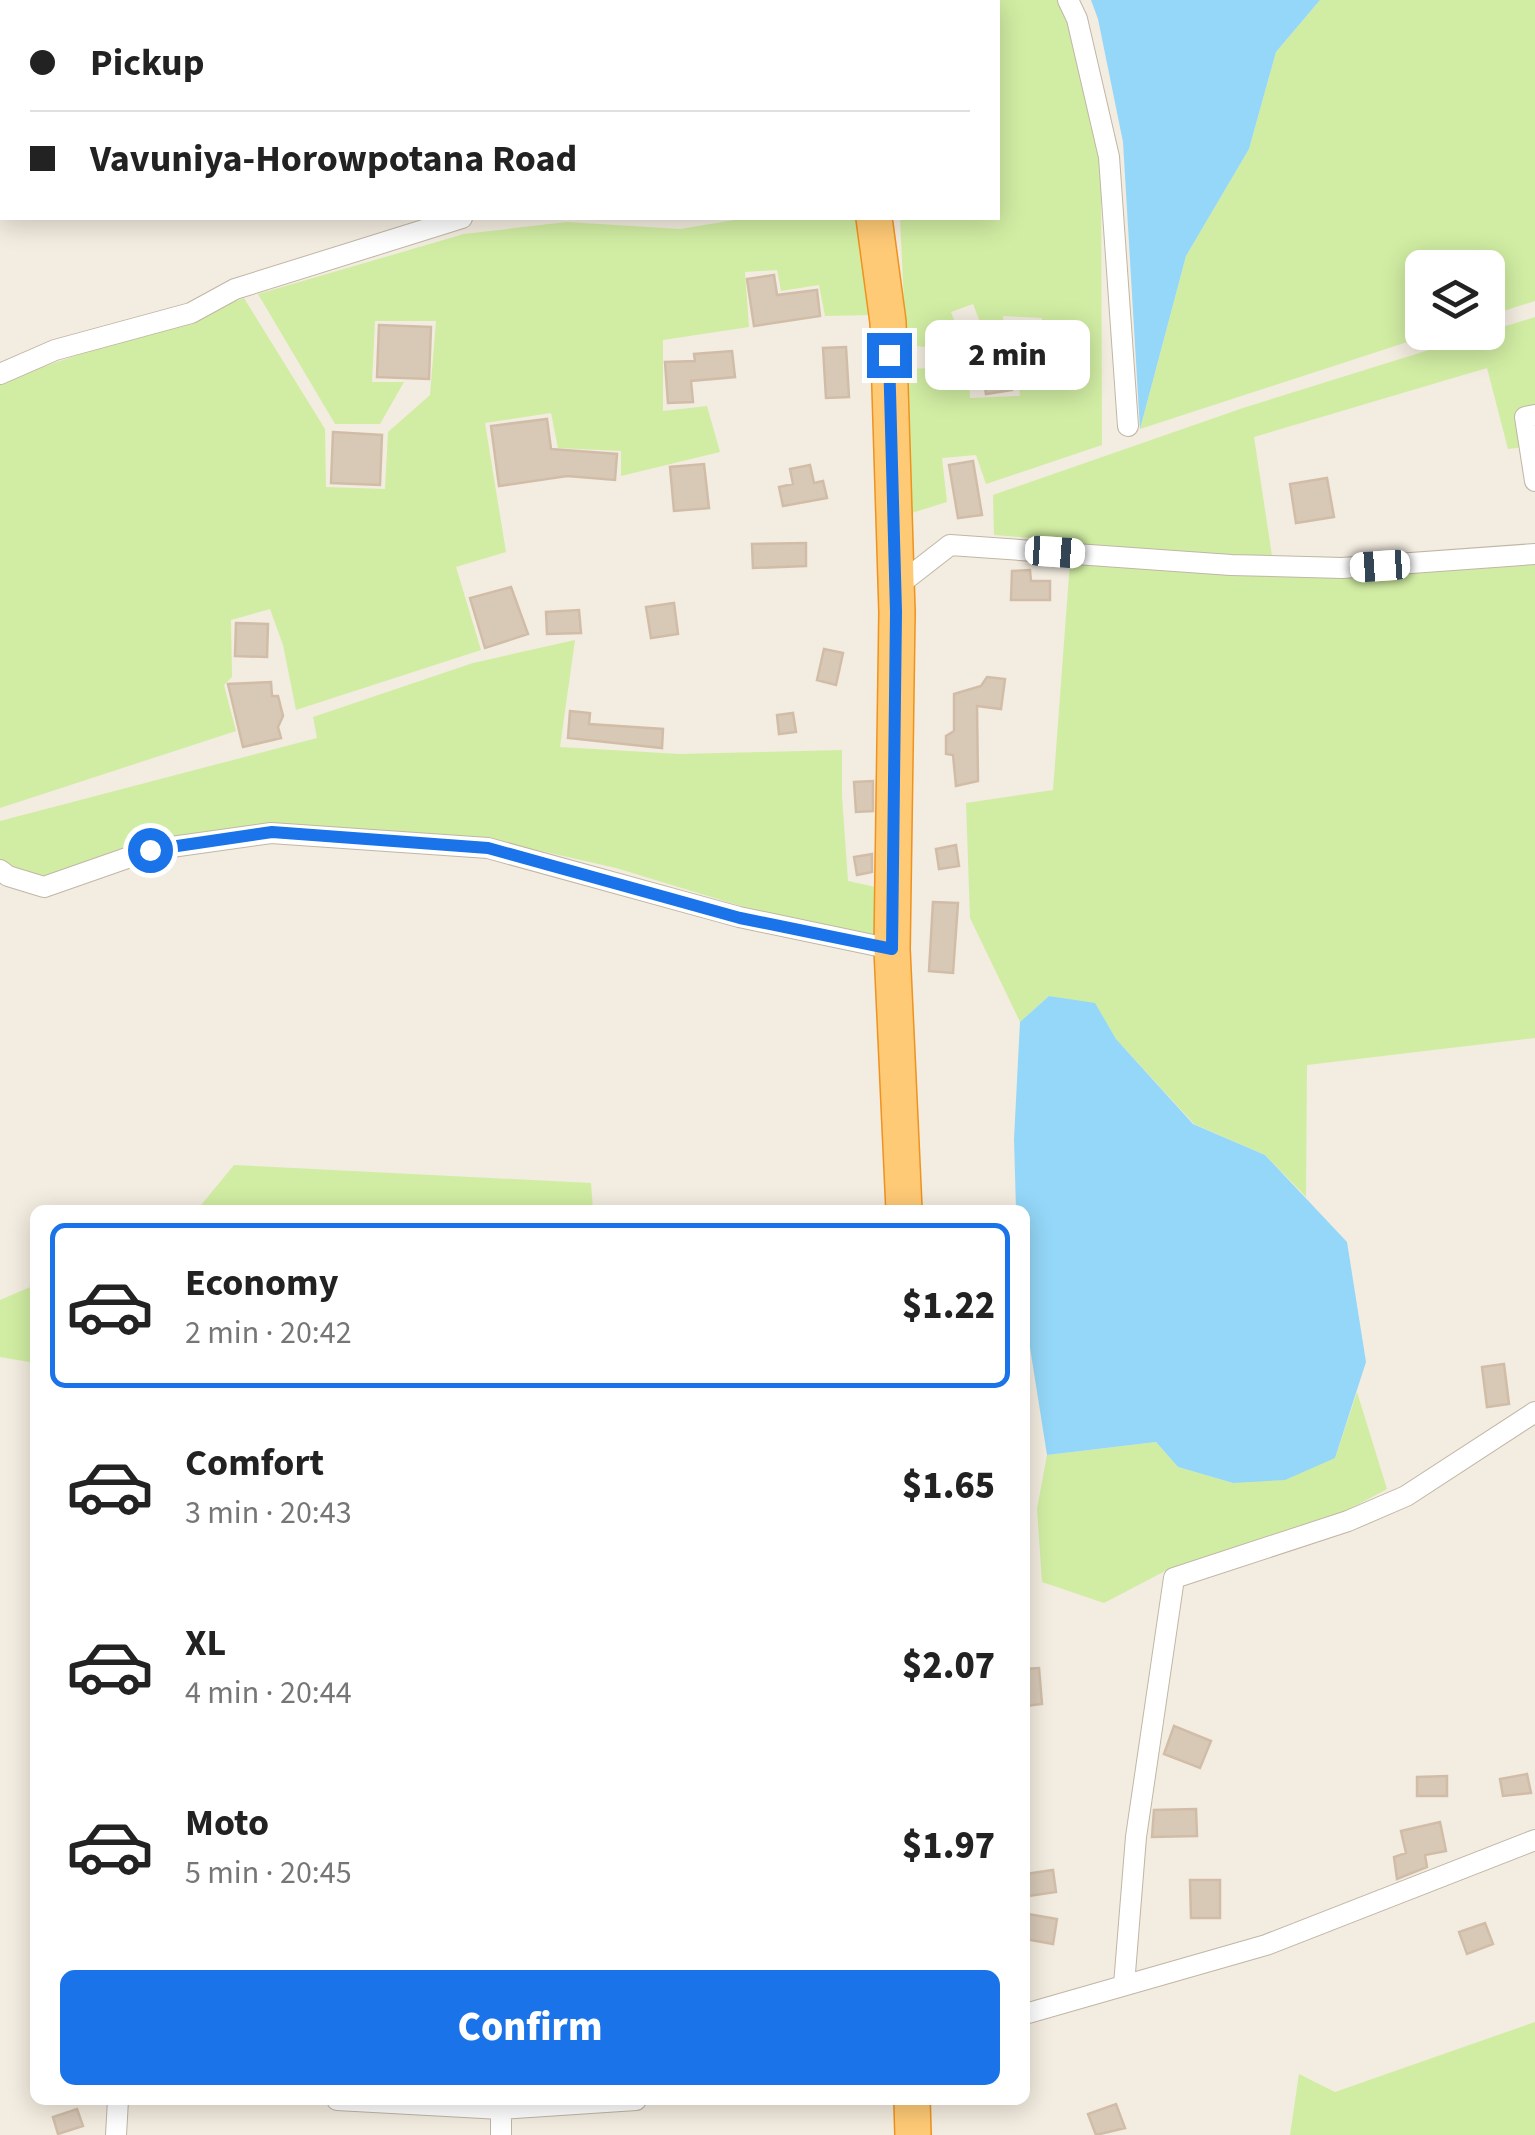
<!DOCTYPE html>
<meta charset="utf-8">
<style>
body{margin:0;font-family:"Source Sans 3",sans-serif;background:#f6f6f6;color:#222;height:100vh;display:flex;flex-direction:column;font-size:38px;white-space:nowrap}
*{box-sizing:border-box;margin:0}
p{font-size:32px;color:#767676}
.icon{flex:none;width:55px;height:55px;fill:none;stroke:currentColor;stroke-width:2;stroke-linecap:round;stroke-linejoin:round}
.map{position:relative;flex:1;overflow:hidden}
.details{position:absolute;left:30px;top:1205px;width:1000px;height:900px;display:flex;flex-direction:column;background:#fff;border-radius:15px;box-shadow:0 5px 25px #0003}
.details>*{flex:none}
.banner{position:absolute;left:0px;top:0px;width:1000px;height:220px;box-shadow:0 5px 25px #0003;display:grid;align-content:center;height:220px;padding:0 30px;background:#fff}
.fabs{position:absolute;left:1405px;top:250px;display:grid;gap:20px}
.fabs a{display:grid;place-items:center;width:100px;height:100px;border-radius:15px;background:#fff;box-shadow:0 5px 25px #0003;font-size:50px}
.end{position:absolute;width:45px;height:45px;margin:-22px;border:12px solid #1a73e8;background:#fff;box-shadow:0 0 0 5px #fff}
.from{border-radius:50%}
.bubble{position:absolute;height:70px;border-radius:15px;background:#fff;box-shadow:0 5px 25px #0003;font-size:32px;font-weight:800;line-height:70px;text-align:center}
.car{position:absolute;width:30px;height:60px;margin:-30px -15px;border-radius:12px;box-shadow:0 0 8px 2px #0007;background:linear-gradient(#fff 24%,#345 0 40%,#fff 0 76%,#345 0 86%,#fff 0)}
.banner b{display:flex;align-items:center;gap:35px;height:95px;font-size:38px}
.banner b+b{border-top:2px solid #e0e0e0}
.banner i{width:25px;height:25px;background:#222}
ul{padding:18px 0 0;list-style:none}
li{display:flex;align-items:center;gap:30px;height:165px;margin:0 20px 15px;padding:0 10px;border:5px solid transparent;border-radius:15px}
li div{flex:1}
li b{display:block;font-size:38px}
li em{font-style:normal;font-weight:800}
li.on{border-color:#1a73e8}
li>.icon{width:90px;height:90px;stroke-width:1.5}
.cta{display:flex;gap:20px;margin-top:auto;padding:20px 30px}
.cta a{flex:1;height:115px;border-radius:15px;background:#1a73e8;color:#fff;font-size:40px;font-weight:800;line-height:115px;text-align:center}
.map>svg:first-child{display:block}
.green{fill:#d1eda3}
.water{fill:#94d7f8}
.building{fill:#d8c9b7;stroke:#d1bda7;stroke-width:2.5}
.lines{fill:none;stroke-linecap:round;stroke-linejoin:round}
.minor-casing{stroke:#c1b6a5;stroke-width:22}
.trunk-casing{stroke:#ef921e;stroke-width:38}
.minor{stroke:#fff;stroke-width:20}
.trunk{stroke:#ffca76;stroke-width:35}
.route{stroke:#1a73e8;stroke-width:12}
</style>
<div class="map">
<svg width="1535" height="2135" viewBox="0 0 1535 2135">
<rect width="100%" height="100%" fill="#f3ece0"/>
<path class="green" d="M 874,0 L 1059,0 L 1068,21 L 1101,156 L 1102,445 L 986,484 L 976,455 L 942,458 L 947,502 L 902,516 L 903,369 L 968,367 L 970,398 L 1020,396 L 1016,357 L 1019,351 L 1040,345 L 1042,318 L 1003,316 L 1004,328 L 985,335 L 973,304 L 951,312 L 966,351 L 906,345 L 900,218 L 998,218 L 998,2 Z
M 1320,0 L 1535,0 L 1535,301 L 1488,316 L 1488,268 L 1422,268 L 1422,332 L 1435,333 L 1140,429 L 1186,256 L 1249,149 L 1276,52 Z
M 746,218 L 864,218 L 874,315 L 825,316 L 819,285 L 781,291 L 777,270 L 745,272 L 749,327 L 663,340 L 663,411 L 707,406 L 720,452 L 621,476 L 621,451 L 558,448 L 551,413 L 485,423 L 506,552 L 456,567 L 481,650 L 296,710 L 283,645 L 270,609 L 231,620 L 232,677 L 224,685 L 236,731 L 0,808 L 0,383 C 80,351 164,331 244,298 L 325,429 L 326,487 L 385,489 L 388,432 L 430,395 L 436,321 L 375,321 L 372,382 L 404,382 L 380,424 L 335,424 L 258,294 L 464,234 L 567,222 L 680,229 Z
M 1535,317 L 1535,446 L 1508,449 L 1487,368 L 1254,437 L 1272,556 L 1350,557 L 1529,547 L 1535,565 L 1535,1038 L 1307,1065 L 1306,1197 L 1265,1155 L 1194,1124 L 1116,1039 L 1095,1004 L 1049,996 L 1020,1022 L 970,918 L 966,803 L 1053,790 L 1070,562 L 1069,541 L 994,535 L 993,495 L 1243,408 Z
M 575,640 L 560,747 L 680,754 L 842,750 L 842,796 L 848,881 L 889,890 L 885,942 L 744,907 L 616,868 L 488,839 L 271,825 L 148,840 L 39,879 L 0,860 L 0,821 L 317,738 L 313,717 L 473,663 Z
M 234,1165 L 591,1183 L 593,1210 L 197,1210 Z
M 35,1285 L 35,1363 L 0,1357 L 0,1300 Z
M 1357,1392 L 1387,1489 L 1346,1511 L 1169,1569 L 1104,1603 L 1042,1582 L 1037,1509 L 1047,1455 L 1156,1442 L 1178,1467 L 1233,1483 L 1335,1458 Z
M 1535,2022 L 1535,2135 L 1290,2135 L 1299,2074 L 1335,2092 Z"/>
<path class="water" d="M 1091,0 L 1320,0 L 1276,52 L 1249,149 L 1186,256 L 1140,429 L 1123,142 L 1098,19 Z
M 1049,996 L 1095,1003 L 1116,1039 L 1193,1124 L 1265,1155 L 1347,1242 L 1366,1362 L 1335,1458 L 1285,1480 L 1233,1483 L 1178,1467 L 1156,1442 L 1047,1455 L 1025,1316 L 1025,1210 L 1016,1210 L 1014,1139 L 1020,1022 Z"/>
<path class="building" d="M 774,275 L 777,295 L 817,290 L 820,316 L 754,326 L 747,279 Z
M 1017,322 L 1034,324 L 1031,342 L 1014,340 Z
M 379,325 L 431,327 L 429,379 L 377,377 Z
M 1010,335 L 1013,354 L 1006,355 L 1012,390 L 986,394 L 978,340 Z
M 846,347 L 849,397 L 826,398 L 823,348 Z
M 732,351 L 735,377 L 691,381 L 693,402 L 668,403 L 665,362 L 695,361 L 694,354 Z
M 547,419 L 551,449 L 617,454 L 615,480 L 567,476 L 499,486 L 491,426 Z
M 333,432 L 382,435 L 380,485 L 331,483 Z
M 973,461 L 982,515 L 958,518 L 949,465 Z
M 704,464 L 709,508 L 674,511 L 670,467 Z
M 810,465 L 814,483 L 823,481 L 827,498 L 783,506 L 779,487 L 793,484 L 790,469 Z
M 1327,478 L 1334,517 L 1296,523 L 1290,484 Z
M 806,543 L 806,566 L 753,568 L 752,544 Z
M 1030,570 L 1031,581 L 1050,581 L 1050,600 L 1011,600 L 1012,571 Z
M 511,587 L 528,634 L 485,648 L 470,598 Z
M 674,603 L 678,634 L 651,638 L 646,607 Z
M 579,610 L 581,633 L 547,634 L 546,612 Z
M 236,623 L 268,624 L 267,657 L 235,656 Z
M 824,649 L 843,653 L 836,685 L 817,680 Z
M 987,677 L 1005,679 L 1001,709 L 977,706 L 978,781 L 956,786 L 953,755 L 946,754 L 946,736 L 954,731 L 954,694 L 981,686 Z
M 271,682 L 272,696 L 278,696 L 283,716 L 278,727 L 281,738 L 243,747 L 228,684 Z
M 570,711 L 590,713 L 589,724 L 663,729 L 662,748 L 568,738 Z
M 793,713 L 796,732 L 779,734 L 777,715 Z
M 873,781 L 873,811 L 856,812 L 854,782 Z
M 956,845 L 959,866 L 939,869 L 936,849 Z
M 872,854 L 872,872 L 857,875 L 854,857 Z
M 933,902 L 958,903 L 953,973 L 929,971 Z
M 1504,1364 L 1509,1404 L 1487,1407 L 1482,1367 Z
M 1039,1668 L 1042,1704 L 1025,1706 L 1025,1669 Z
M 1174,1726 L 1211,1741 L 1200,1768 L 1164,1754 Z
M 1527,1774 L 1531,1793 L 1503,1796 L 1500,1779 Z
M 1447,1776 L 1447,1796 L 1417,1796 L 1417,1777 Z
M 1196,1809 L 1197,1836 L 1152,1837 L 1154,1810 Z
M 1440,1822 L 1446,1851 L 1425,1855 L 1427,1867 L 1397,1879 L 1394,1857 L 1406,1853 L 1401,1831 Z
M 1053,1870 L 1056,1892 L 1028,1896 L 1025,1874 Z
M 1190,1880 L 1220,1880 L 1220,1918 L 1191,1918 Z
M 1028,1914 L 1057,1919 L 1053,1944 L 1025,1939 Z
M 1485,1923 L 1493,1944 L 1467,1954 L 1459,1932 Z
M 1116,2104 L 1125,2128 L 1096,2135 L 1088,2114 Z
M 77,2109 L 83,2126 L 58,2134 L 53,2117 Z"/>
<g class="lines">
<defs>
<path id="minor" d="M 1068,0 L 1077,19 L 1109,157 L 1128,426
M 0,374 L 55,350 L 191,313 L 235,289 L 462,218
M 1535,415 L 1525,417 L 1535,481
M 896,587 L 950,545 L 1231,565 L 1342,568 L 1535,554
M 0,870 L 8,876 L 44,887 L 150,850 L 271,833 L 488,848 L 739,917 L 892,949
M 1124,1985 L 1136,1837 L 1174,1578 L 1348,1521 L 1406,1496 L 1535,1412
M 1025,2014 L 1266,1945 L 1535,1840
M 337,2100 L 501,2109 L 636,2100
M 501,2109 L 501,2135
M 116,2135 L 118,2100"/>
<path id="trunk" d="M 841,0 L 841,2
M 874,218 L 888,322 L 897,612 L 892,949 L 904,1210
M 912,2100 L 913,2135"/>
</defs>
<use href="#minor" class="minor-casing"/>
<use href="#trunk" class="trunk-casing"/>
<use href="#minor" class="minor"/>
<use href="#trunk" class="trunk"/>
</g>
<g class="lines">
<path class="route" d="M 150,850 L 272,832 L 488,848 L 740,918 L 892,949 L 896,612 L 889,355"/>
</g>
</svg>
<div class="fabs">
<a><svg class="icon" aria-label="layers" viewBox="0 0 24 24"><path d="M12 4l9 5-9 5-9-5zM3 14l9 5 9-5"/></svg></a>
</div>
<i class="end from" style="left:150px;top:850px"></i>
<i class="end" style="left:889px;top:355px"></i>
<div class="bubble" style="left:925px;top:320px;width:165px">2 min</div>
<i class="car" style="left:1055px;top:552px;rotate:94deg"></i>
<i class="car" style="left:1380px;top:566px;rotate:266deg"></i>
<div class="banner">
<b><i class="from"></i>Pickup</b>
<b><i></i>Vavuniya-Horowpotana Road</b>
</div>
<section class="details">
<ul>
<li class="on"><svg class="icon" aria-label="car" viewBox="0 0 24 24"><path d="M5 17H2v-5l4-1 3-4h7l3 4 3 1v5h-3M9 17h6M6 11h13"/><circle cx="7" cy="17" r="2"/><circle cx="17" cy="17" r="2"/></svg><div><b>Economy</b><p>2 min · 20:42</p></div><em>$1.22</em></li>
<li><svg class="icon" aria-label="car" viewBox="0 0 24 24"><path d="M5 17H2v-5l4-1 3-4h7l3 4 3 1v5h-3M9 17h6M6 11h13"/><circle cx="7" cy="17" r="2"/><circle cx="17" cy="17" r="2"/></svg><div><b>Comfort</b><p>3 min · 20:43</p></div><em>$1.65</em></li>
<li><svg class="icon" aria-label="car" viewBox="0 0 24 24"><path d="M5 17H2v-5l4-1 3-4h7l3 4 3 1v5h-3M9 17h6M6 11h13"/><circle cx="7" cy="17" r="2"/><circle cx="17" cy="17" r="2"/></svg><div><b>XL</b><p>4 min · 20:44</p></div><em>$2.07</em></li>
<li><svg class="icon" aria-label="car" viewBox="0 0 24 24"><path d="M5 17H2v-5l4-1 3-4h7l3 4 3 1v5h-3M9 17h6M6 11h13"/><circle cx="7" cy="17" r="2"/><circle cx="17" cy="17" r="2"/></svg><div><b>Moto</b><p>5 min · 20:45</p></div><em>$1.97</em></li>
</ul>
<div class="cta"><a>Confirm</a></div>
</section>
</div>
